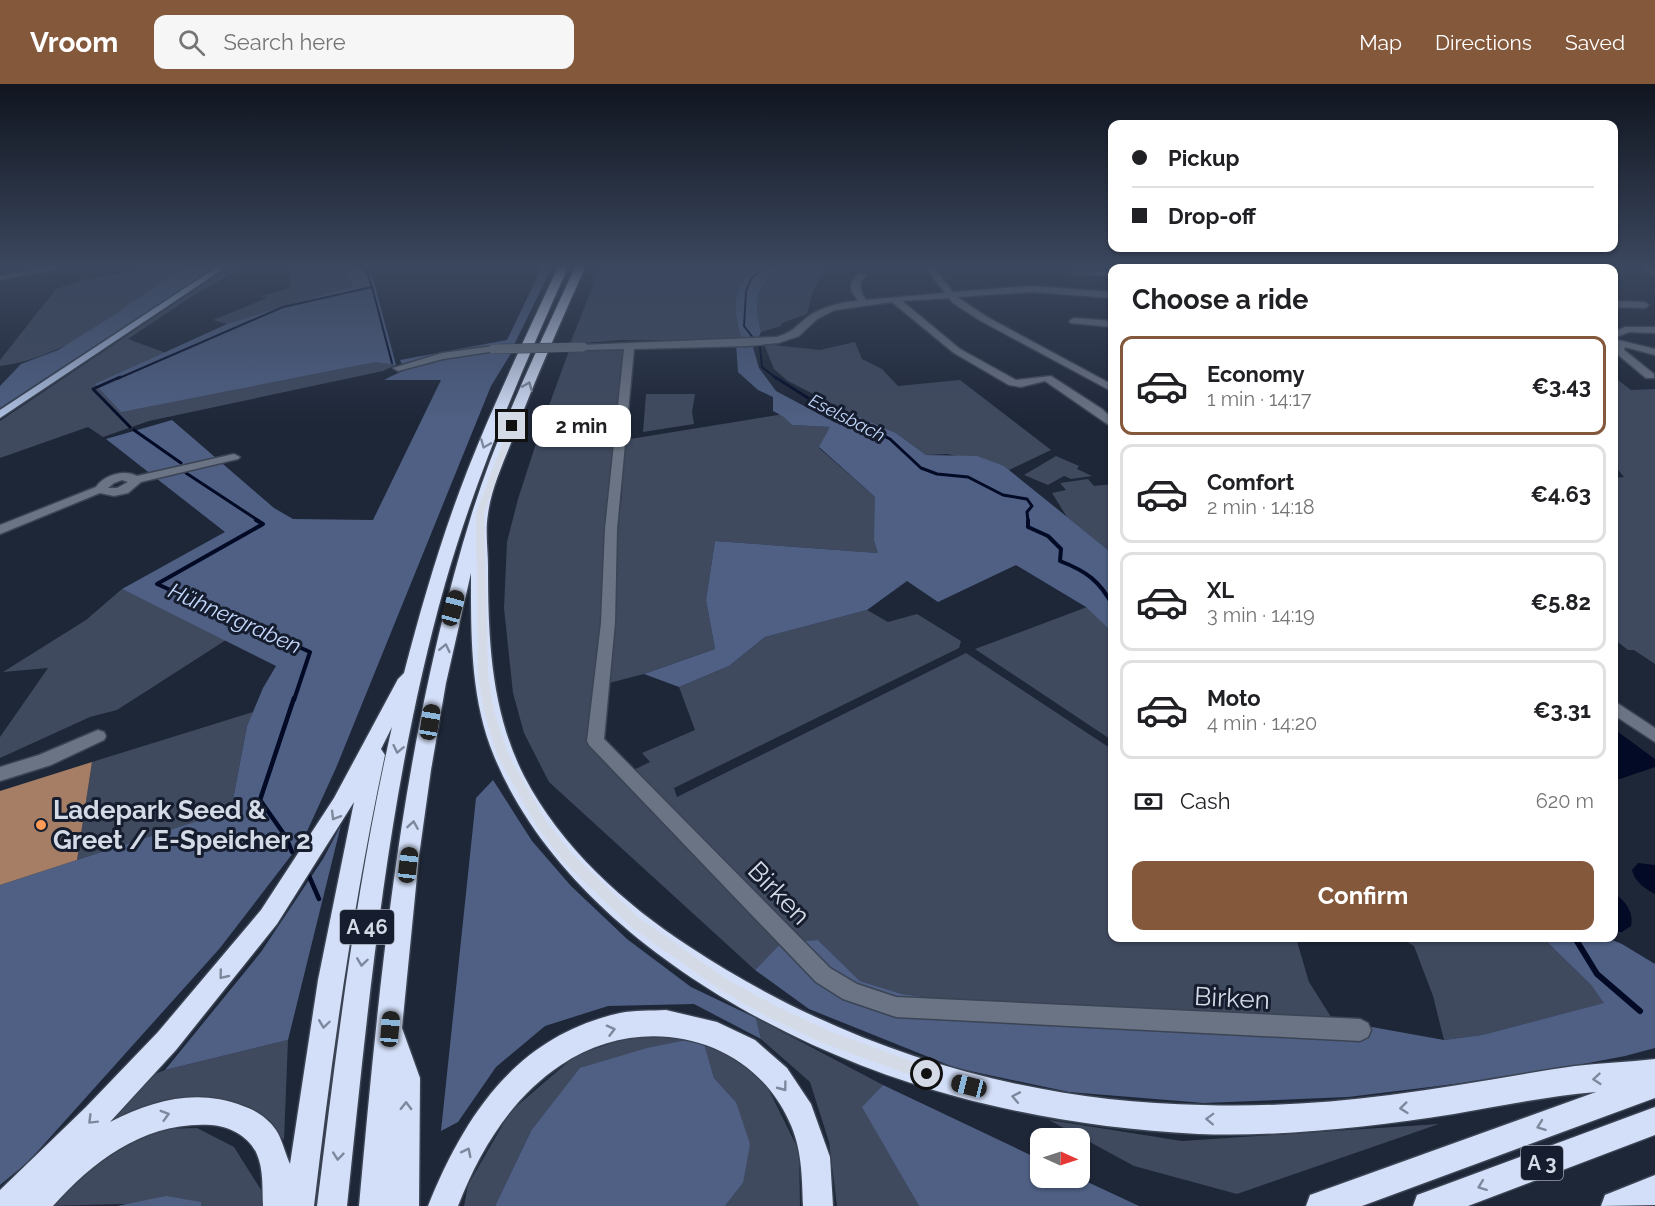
<!DOCTYPE html>
<meta charset="utf-8">
<style>
body{margin:0;font-family:Raleway,sans-serif;background:#f6f6f6;color:#202124;height:100vh;display:flex;flex-direction:column;font-size:22px;white-space:nowrap}
*{box-sizing:border-box;margin:0}
p{font-size:20px;color:#757577}
.icon{flex:none;width:33px;height:33px;fill:none;stroke:currentColor;stroke-width:2;stroke-linecap:round;stroke-linejoin:round}
.map{position:relative;flex:1;overflow:hidden}
.details{position:absolute;left:1108px;top:180px;width:510px;height:678px;display:flex;flex-direction:column;background:#fff;border-radius:12px;box-shadow:0 2px 4px #0004}
.details>*{flex:none}
.guide{position:absolute;left:1108px;top:36px;width:510px;height:132px;border-radius:12px;box-shadow:0 2px 4px #0004;display:grid;align-content:center;height:132px;padding:0 24px;background:#fff}
.needle{width:39px;rotate:93deg}
.controls{position:absolute;left:1030px;top:1044px;display:grid;gap:12px}
.controls a{display:grid;place-items:center;width:60px;height:60px;border-radius:12px;background:#fff;box-shadow:0 2px 4px #0004;font-size:30px}
.end{position:absolute;width:27px;height:27px;margin:-14px;border:8px solid #d4dae6;background:#111;box-shadow:0 0 0 3px #111}
.from{border-radius:50%}
.bubble{position:absolute;height:42px;border-radius:12px;background:#fff;box-shadow:0 2px 4px #0004;font-size:20px;font-weight:700;line-height:42px;text-align:center}
.car{position:absolute;width:18px;height:36px;margin:-18px -9px;border-radius:8px;box-shadow:0 0 4px 2px #0007;background:linear-gradient(#222 24%,#8ab4d8 0 40%,#222 0 76%,#8ab4d8 0 86%,#222 0)}
.guide b{display:flex;align-items:center;gap:21px;height:57px;font-size:22px}
.guide b+b{border-top:2px solid #e0e0e0}
.guide i{width:15px;height:15px;background:#202124}
ul{padding:0;list-style:none}
li{display:flex;align-items:center;gap:18px;height:99px;margin:0 12px 9px;padding:0 12px;border:3px solid #e0e0e0;border-radius:12px}
li div{flex:1}
li b{display:block;font-size:22px}
li em{font-style:normal;font-weight:700}
li.on{border-color:#84583b}
li>.icon{width:54px;height:54px;stroke-width:1.5}
h2{padding:0 24px;font-size:27px;line-height:72px}
.pay{display:flex;align-items:center;gap:15px;height:66px;padding:0 24px;font-size:22px}
.pay p{margin-inline-start:auto}
.button{display:flex;gap:12px;margin-top:auto;padding:12px 24px}
.button a{flex:1;height:69px;border-radius:12px;background:#84583b;color:#fff;font-size:24px;font-weight:700;line-height:69px;text-align:center}
header{display:flex;align-items:center;gap:36px;box-sizing:border-box;height:84px;padding:0 30px;background:#84583b;color:#fff}
header strong{font-size:28px}
nav{display:flex;gap:33px;margin-inline-start:auto;font-size:21px}
.search{width:420px;height:54px;background:#f6f6f6;display:flex;align-items:center;gap:15px;box-sizing:border-box;padding:0 21px;border-radius:12px;color:#757577;font-size:22px}
.map>svg:first-child{display:block}
.green{fill:#3f4a5f}
.forest{fill:#4f6084}
.water{fill:#020a26}
.lines{fill:none;stroke-linecap:round;stroke-linejoin:round}
.stream-far4{stroke:#020a26;stroke-width:2}
.stream-far3{stroke:#020a26;stroke-width:3}
.stream-far2{stroke:#020a26;stroke-width:4}
.stream-far1{stroke:#020a26;stroke-width:4.5}
.stream{stroke:#020a26;stroke-width:6}
.building{fill:#a57e65}
.minor-casing{stroke:#3b4454;stroke-width:3}
.major-casing{stroke:#3b4454;stroke-width:3}
.highway-casing{stroke:#3b4454;stroke-width:3}
.minor{fill:#6b7484;fill-rule:evenodd}
.major{fill:#afc1e3;fill-rule:evenodd}
.highway{fill:#d3dff8;fill-rule:evenodd}
.minor-bridge-casing{stroke:#3b4454;stroke-width:10;stroke-linecap:butt}
.minor-bridge{stroke:#6b7484;stroke-width:9}
.oneway{stroke:#7e889d}
.route{fill:#d4dae6}
.poi-dot{fill:#fe9c57;stroke:#151d2e;stroke-width:2}
.labels{text-anchor:middle;stroke-width:6;stroke-linejoin:round;paint-order:stroke}
.far-water-label{font-size:18px;font-style:italic;fill:#c4d7fc;stroke:#151d2e}
.shield{fill:#151d2e;stroke:#9ba1af;stroke-width:1.5}
.shield-label{font-size:20px;font-weight:bold;fill:#d4dae6}
.water-label{font-size:22px;font-style:italic;fill:#c4d7fc;stroke:#151d2e}
.near-poi-label{font-size:26px;font-weight:bold;fill:#d4dae6;stroke:#151d2e;text-anchor:start}
.near-street-label{font-size:26px;fill:#d4dae6;stroke:#151d2e}
</style>
<header>
<strong>Vroom</strong>
<div class="search"><svg class="icon" aria-label="search" viewBox="0 0 24 24"><circle cx="10" cy="10" r="6"/><path d="M15 15l6 6"/></svg>Search here</div>
<nav><a>Map</a><a>Directions</a><a>Saved</a></nav>
</header>
<div class="map">
<svg width="1655" height="1122" viewBox="0 0 1655 1122">
<rect width="100%" height="100%" fill="#1e2738"/>
<path class="green" d="M 146,181 L 185,181 C 131,220 68,274 0,282 L 0,276 L 56,205 L 84,196 L 147,184 Z
M 232,181 L 247,181 L 191,213 L 128,255 L 166,269 L 145,279 L 376,278 L 396,281 L 383,287 L 149,337 L 103,353 L 88,343 L 0,374 L 0,337 Z
M 288,181 L 343,181 L 354,203 L 287,221 L 227,240 L 213,236 L 267,214 L 261,212 L 291,204 Z
M 601,181 L 760,181 L 748,190 L 743,257 L 623,256 L 570,260 Z
M 784,181 L 827,181 L 812,209 L 807,230 L 782,239 L 781,242 L 761,248 C 753,214 756,202 784,181 Z
M 855,258 L 862,275 L 882,285 L 898,302 L 960,296 L 1051,366 L 1009,386 L 1004,382 L 947,370 L 926,371 L 896,349 L 852,330 L 788,297 L 774,285 L 764,260 L 820,266 Z
M 570,264 L 621,264 L 626,266 L 605,532 L 589,660 L 621,692 L 650,678 L 642,669 L 695,646 L 679,603 L 729,582 L 765,553 L 867,526 L 888,538 L 917,530 L 961,557 L 959,564 L 674,704 L 677,713 L 966,569 L 1113,666 L 1113,854 L 1296,854 L 1309,898 L 1333,936 L 1248,929 L 971,919 L 902,910 L 860,897 L 818,856 L 782,858 L 755,886 L 549,698 L 524,649 L 513,609 L 504,524 L 507,458 L 518,415 L 543,338 Z
M 1614,293 L 1631,306 L 1655,305 L 1655,580 L 1634,566 L 1628,566 L 1614,555 L 1614,394 L 1624,393 L 1614,381 Z
M 646,310 L 695,310 L 692,328 L 694,340 L 643,348 Z
M 784,330 L 792,341 L 831,343 L 819,364 L 875,413 L 878,469 L 715,457 L 706,516 L 715,565 L 644,590 L 609,599 L 615,464 L 622,411 L 624,356 Z
M 1056,372 L 1079,382 L 1077,385 L 1092,392 L 1071,395 L 1064,392 L 1048,401 L 1024,391 Z
M 1088,395 L 1094,402 L 1113,400 L 1113,470 L 1067,433 L 1052,409 L 1066,406 L 1060,399 Z
M 122,505 L 226,556 L 117,626 L 90,633 L 0,674 L 0,653 L 48,584 L 3,588 L 86,536 Z
M 1087,523 L 1113,549 L 1113,657 L 975,565 Z
M 253,628 L 247,642 L 231,726 L 77,776 L 92,678 Z
M 1401,854 L 1543,854 L 1591,901 L 1605,919 L 1482,951 L 1444,956 L 1433,912 L 1414,862 Z
M 756,934 L 883,1001 L 863,1023 L 919,1122 L 837,1122 L 829,1058 L 810,998 L 761,955 Z
M 642,949 L 702,953 L 763,994 L 799,1067 L 800,1122 L 725,1122 L 743,1099 L 736,1018 L 714,994 L 702,954 L 531,1047 L 495,1122 L 464,1122 L 468,1101 L 510,1028 L 576,971 Z
M 288,956 L 284,1056 L 255,1030 L 91,1054 L 147,993 L 165,986 Z
M 1049,1036 L 1182,1057 L 1439,1040 L 1237,1110 L 1134,1082 Z
M 197,1044 L 234,1063 L 263,1109 L 262,1122 L 201,1122 L 201,1118 L 46,1122 L 120,1058 L 162,1045 Z"/>
<path class="forest" d="M 185,181 L 218,181 L 0,324 L 0,302 L 21,280 L 58,266 L 116,230 Z
M 343,181 C 359,181 367,183 374,198 L 396,281 L 375,278 L 121,328 L 95,300 L 227,240 L 287,221 L 353,203 Z
M 543,181 L 553,181 L 513,263 L 468,265 L 402,280 L 400,276 L 507,256 Z
M 760,181 L 784,181 C 756,202 753,214 761,248 L 757,257 L 743,257 C 732,225 731,202 760,181 Z
M 736,260 L 752,260 L 759,284 L 776,307 L 836,339 L 852,330 L 896,349 L 926,371 L 977,372 L 1004,382 L 1113,470 L 1113,549 L 1086,523 L 1016,481 L 938,518 L 907,497 L 867,526 L 765,553 L 729,582 L 679,603 L 644,590 L 715,565 L 706,516 L 715,457 L 878,469 L 874,456 L 875,413 L 819,363 L 830,343 L 792,341 L 784,333 L 773,327 L 773,313 L 758,306 L 738,288 Z
M 513,266 L 491,302 L 336,684 L 303,756 L 220,864 L 28,1078 L 0,1101 L 0,801 L 231,726 L 247,642 L 263,604 L 276,582 L 122,505 L 225,448 L 106,355 L 172,336 L 274,424 L 293,435 L 373,436 L 441,296 L 384,296 C 424,274 468,269 513,266 Z
M 493,696 L 532,757 L 571,802 L 627,855 L 691,903 L 756,934 L 761,955 L 694,920 L 608,922 L 545,942 L 496,983 L 458,1038 L 441,1047 L 476,714 Z
M 341,741 L 288,956 L 165,986 L 261,868 L 323,775 Z
M 1543,854 L 1607,854 L 1622,860 L 1655,880 L 1655,964 L 1625,972 L 1520,992 L 1348,1013 L 1204,1019 L 1069,1008 L 956,984 L 809,925 L 755,886 L 782,858 L 818,856 L 860,897 L 902,910 L 971,919 L 1248,929 L 1333,936 L 1444,956 L 1482,951 L 1604,919 L 1591,901 Z
M 702,953 L 714,994 L 736,1018 L 750,1060 L 743,1099 L 725,1122 L 495,1122 L 531,1047 L 580,984 L 647,964 Z
M 883,1001 L 1041,1076 L 1041,1094 L 1079,1094 L 1139,1122 L 919,1122 L 862,1023 Z
M 166,1112 L 201,1118 L 201,1122 L 117,1122 Z"/>
<path class="water" d="M 1614,645 L 1655,675 L 1655,683 L 1614,697 Z
M 1638,779 L 1655,781 L 1655,810 C 1644,804 1635,798 1632,786 Z
M 1614,809 C 1625,817 1634,827 1631,842 L 1622,848 L 1614,848 Z"/>
<g class="lines">
<path class="stream-far4" d="M 768,181 L 752,193 L 746,207 L 744,242 L 760,263 L 762,283 L 777,295
M 372,203 L 392,279
M 117,295 L 283,223 L 372,203 L 366,186 L 355,181"/>
<path class="stream-far3" d="M 120,293 L 93,305 L 130,343
M 775,293 L 808,314 L 890,355 L 921,384 L 937,390 L 968,393 L 1003,411 L 1027,415 L 1032,422 L 1027,428 L 1028,437
M 134,346 L 181,379
M 186,389 L 259,437"/>
<path class="stream-far2" d="M 256,436 L 263,440 L 157,500 L 310,568 L 294,616
M 1028,436 L 1028,443 L 1048,452 L 1061,465 L 1060,477 C 1086,487 1100,497 1113,522"/>
<path class="stream-far1" d="M 292,768 L 286,753 L 260,716 L 294,614
M 309,792 L 319,815"/>
<path class="stream" d="M 1575,854 L 1597,890 L 1640,927"/>
</g>
<path class="building" d="M 92,678 L 77,776 L 0,801 L 0,707 Z"/>
<g class="lines">
<defs>
<path id="minor" d="M 58,181 L 73,181 L 0,196 L 0,192 Z
M 924,181 L 932,181 L 953,208 L 1030,202 L 1113,208 L 1113,214 L 1030,208 L 957,213 L 987,233 L 1113,301 L 1113,308 L 981,237 L 953,219 L 949,214 L 902,217 L 960,265 L 1016,296 L 1051,292 L 1102,325 L 1113,335 L 1113,344 L 1045,297 L 1021,303 L 1009,301 L 954,269 L 892,218 L 835,226 L 817,235 L 799,252 L 778,259 L 748,262 L 634,265 L 617,445 L 615,539 L 604,655 L 830,884 L 857,900 L 896,913 L 1360,935 L 1368,939 L 1371,946 L 1368,953 L 1360,957 L 896,933 L 843,915 L 816,898 L 589,661 L 587,657 L 601,539 L 605,445 L 624,265 L 583,266 L 580,265 L 580,261 L 777,253 C 796,247 797,240 812,230 C 826,222 842,218 858,217 L 851,206 L 852,197 L 859,189 L 866,191 C 858,201 859,205 866,216 L 945,209 Z
M 1149,181 L 1158,181 L 1162,184 L 1153,184 Z
M 1248,181 L 1259,181 L 1266,184 L 1255,184 Z
M 1412,181 L 1420,181 L 1422,184 L 1414,184 Z
M 1524,181 L 1534,181 L 1539,184 L 1529,184 Z
M 1636,181 L 1645,181 L 1655,187 L 1655,192 Z
M 1076,186 L 1113,188 L 1113,192 L 1073,190 L 1072,188 Z
M 1614,217 L 1645,218 L 1649,221 L 1645,224 L 1614,223 Z
M 1074,234 L 1113,237 L 1113,243 L 1071,239 L 1069,237 Z
M 1625,243 L 1655,243 L 1655,249 L 1629,248 L 1614,254 L 1614,248 Z
M 1614,255 L 1655,265 L 1655,271 L 1625,263 L 1624,266 L 1654,290 L 1654,294 L 1646,294 L 1616,269 Z
M 493,262 L 496,263 L 496,267 L 443,275 L 398,287 L 393,284 L 442,269 Z
M 234,370 L 240,373 L 238,375 L 141,398 L 128,409 L 114,412 L 100,409 L 0,450 L 0,441 L 96,403 C 104,391 124,385 137,392 ZM 122,396 L 128,398 L 117,404 L 108,404 L 114,399 Z
M 1614,617 L 1655,644 L 1655,658 L 1614,631 Z
M 98,646 L 104,648 L 106,652 L 104,656 L 51,681 L 0,697 L 0,683 L 39,671 Z"/>
<path id="major" d="M 220,181 L 229,181 L 0,334 L 0,326 Z"/>
<path id="highway" d="M 559,181 L 569,181 C 522,286 477,389 445,500 C 388,702 369,914 347,1122 L 317,1122 C 337,962 356,801 392,643 L 381,665 L 385,671 C 353,820 332,971 314,1122 L 263,1122 C 262,1104 264,1085 256,1068 C 247,1051 228,1042 211,1041 C 146,1037 94,1076 53,1122 L 0,1122 L 0,1106 L 86,1023 L 158,948 L 261,826 L 334,714 L 398,595 L 404,589 C 422,520 442,451 468,385 C 495,316 528,248 559,181 ZM 354,718 L 318,896 L 290,1080 C 285,1069 282,1055 276,1046 C 268,1034 255,1026 243,1022 C 197,1004 153,1016 110,1038 L 176,966 L 277,840 Z
M 576,181 L 586,181 C 561,238 535,295 513,354 C 504,377 491,405 488,430 C 485,447 488,466 488,483 C 488,555 491,627 524,692 C 561,763 624,820 690,863 C 843,964 1020,1018 1203,1021 C 1265,1023 1328,1019 1390,1011 C 1452,1003 1513,991 1575,982 C 1602,979 1628,978 1655,975 L 1655,1014 L 1362,1122 L 1306,1122 L 1310,1111 L 1321,1107 L 1596,1008 C 1548,1012 1501,1022 1454,1030 C 1370,1043 1284,1053 1198,1050 C 1117,1046 1036,1034 958,1013 C 783,967 566,847 494,672 C 470,614 471,551 471,489 L 446,599 L 431,686 L 419,772 L 402,944 L 420,994 L 419,1122 L 359,1122 C 380,889 402,654 472,429 C 499,343 539,262 576,181 Z
M 666,926 L 717,938 L 755,956 L 787,984 L 811,1020 L 830,1073 L 833,1122 L 803,1122 C 802,1093 802,1064 789,1037 C 749,949 638,928 561,981 C 511,1014 479,1068 458,1122 L 428,1122 C 465,1030 517,952 620,929 C 634,926 651,927 666,926 Z
M 1655,1023 L 1655,1051 L 1468,1122 L 1413,1122 L 1417,1111 L 1428,1107 Z
M 1655,1091 L 1655,1121 L 1601,1122 L 1605,1111 Z"/>
</defs>
<use href="#minor" class="minor-casing"/>
<use href="#major" class="major-casing"/>
<use href="#highway" class="highway-casing"/>
<use href="#minor" class="minor"/>
<use href="#major" class="major"/>
<use href="#highway" class="highway"/>
<defs>
<path id="minor-bridge" d="M 493,265 L 583,263"/>
</defs>
<use href="#minor-bridge" class="minor-bridge-casing"/>
<use href="#minor-bridge" class="minor-bridge"/>
</g>
<defs><path id="oneway-chevron" d="M-2-3.5L2.5 0L-2 3.5" fill="none" stroke-width="1.6" stroke-linecap="round" stroke-linejoin="round" transform="scale(1.5)"/></defs>
<g class="oneway">
<use href="#oneway-chevron" transform="translate(528 302) rotate(-67)"/>
<use href="#oneway-chevron" transform="translate(485 360) rotate(112)"/>
<use href="#oneway-chevron" transform="translate(445 564) rotate(-78)"/>
<use href="#oneway-chevron" transform="translate(398 665) rotate(102)"/>
<use href="#oneway-chevron" transform="translate(335 732) rotate(121)"/>
<use href="#oneway-chevron" transform="translate(413 741) rotate(-81)"/>
<use href="#oneway-chevron" transform="translate(362 878) rotate(98)"/>
<use href="#oneway-chevron" transform="translate(223 891) rotate(129)"/>
<use href="#oneway-chevron" transform="translate(324 940) rotate(98)"/>
<use href="#oneway-chevron" transform="translate(611 946) rotate(-15)"/>
<use href="#oneway-chevron" transform="translate(1597 995) rotate(175)"/>
<use href="#oneway-chevron" transform="translate(783 1003) rotate(53)"/>
<use href="#oneway-chevron" transform="translate(1016 1013) rotate(-169)"/>
<use href="#oneway-chevron" transform="translate(406 1022) rotate(-89)"/>
<use href="#oneway-chevron" transform="translate(1404 1024) rotate(174)"/>
<use href="#oneway-chevron" transform="translate(165 1031) rotate(-16)"/>
<use href="#oneway-chevron" transform="translate(1210 1035) rotate(-178)"/>
<use href="#oneway-chevron" transform="translate(92 1036) rotate(135)"/>
<use href="#oneway-chevron" transform="translate(1541 1042) rotate(160)"/>
<use href="#oneway-chevron" transform="translate(467 1068) rotate(-63)"/>
<use href="#oneway-chevron" transform="translate(338 1072) rotate(96)"/>
<use href="#oneway-chevron" transform="translate(1482 1102) rotate(159)"/>
</g>
<linearGradient id="sky" x2="0" y2="1"><stop stop-color="#10151f"/><stop offset="0.54" stop-color="#3b475e"/><stop offset="1" stop-color="#3b475e" stop-opacity="0"/></linearGradient>
<rect width="1655" height="338" fill="url(#sky)"/>
<path class="route" d="M 512,340 L 516,342 L 484,429 L 488,591 L 494,627 L 509,672 L 546,737 L 573,771 L 639,834 L 728,896 L 776,922 L 831,948 L 933,985 L 935,990 L 933,995 L 927,997 L 823,959 L 766,932 L 719,905 L 630,842 L 564,778 L 538,744 L 498,673 L 484,627 L 478,591 L 476,429 L 509,342 Z"/>
<circle class="poi-dot" cx="41" cy="741" r="6"/>
<g class="labels">
<g class="far-water-label">
<text transform="translate(847 334) rotate(27)" y="6">Eselsbach</text>
</g>
<g class="shield">
<rect x="340" y="826" width="54" height="34" rx="4.5"/>
<rect x="1521" y="1062" width="42" height="34" rx="4.5"/>
</g>
<g class="shield-label">
<text x="367" y="850">A 46</text>
<text x="1542" y="1086">A 3</text>
</g>
<g class="water-label">
<text transform="translate(235 534) rotate(24)" y="8">Hühnergraben</text>
</g>
<g class="near-poi-label">
<text x="53" y="735">Ladepark Seed &amp;<tspan x="53" dy="30">Greet / E-Speicher 2</tspan></text>
</g>
<g class="near-street-label">
<text transform="translate(779 809) rotate(46)" y="9">Birken</text>
<text transform="translate(1232 914) rotate(3)" y="9">Birken</text>
</g>
</g>
</svg>
<div class="controls">
<a><svg class="needle" viewBox="-14 -14 28 28"><path d="M0-13l5 13h-10z" fill="#e53935"/><path d="M0 13l5-13h-10z" fill="#757577"/></svg></a>
</div>
<i class="end from" style="left:927px;top:990px"></i>
<i class="end" style="left:512px;top:342px"></i>
<div class="bubble" style="left:532px;top:321px;width:99px">2 min</div>
<i class="car" style="left:453px;top:524px;rotate:15deg"></i>
<i class="car" style="left:430px;top:638px;rotate:9deg"></i>
<i class="car" style="left:408px;top:781px;rotate:7deg"></i>
<i class="car" style="left:390px;top:945px;rotate:5deg"></i>
<i class="car" style="left:969px;top:1002px;rotate:284deg"></i>
<div class="guide">
<b><i class="from"></i>Pickup</b>
<b><i></i>Drop-off</b>
</div>
<section class="details">
<h2>Choose a ride</h2>
<ul>
<li class="on"><svg class="icon" aria-label="car" viewBox="0 0 24 24"><path d="M5 17H2v-5l4-1 3-4h7l3 4 3 1v5h-3M9 17h6M6 11h13"/><circle cx="7" cy="17" r="2"/><circle cx="17" cy="17" r="2"/></svg><div><b>Economy</b><p>1 min · 14:17</p></div><em>€3.43</em></li>
<li><svg class="icon" aria-label="car" viewBox="0 0 24 24"><path d="M5 17H2v-5l4-1 3-4h7l3 4 3 1v5h-3M9 17h6M6 11h13"/><circle cx="7" cy="17" r="2"/><circle cx="17" cy="17" r="2"/></svg><div><b>Comfort</b><p>2 min · 14:18</p></div><em>€4.63</em></li>
<li><svg class="icon" aria-label="car" viewBox="0 0 24 24"><path d="M5 17H2v-5l4-1 3-4h7l3 4 3 1v5h-3M9 17h6M6 11h13"/><circle cx="7" cy="17" r="2"/><circle cx="17" cy="17" r="2"/></svg><div><b>XL</b><p>3 min · 14:19</p></div><em>€5.82</em></li>
<li><svg class="icon" aria-label="car" viewBox="0 0 24 24"><path d="M5 17H2v-5l4-1 3-4h7l3 4 3 1v5h-3M9 17h6M6 11h13"/><circle cx="7" cy="17" r="2"/><circle cx="17" cy="17" r="2"/></svg><div><b>Moto</b><p>4 min · 14:20</p></div><em>€3.31</em></li>
</ul>
<div class="pay"><svg class="icon" aria-label="cash" viewBox="0 0 24 24"><path d="M3 7h18v10H3z"/><circle cx="12" cy="12" r="2"/></svg>Cash<p>620 m</p></div>
<div class="button"><a>Confirm</a></div>
</section>
</div>
